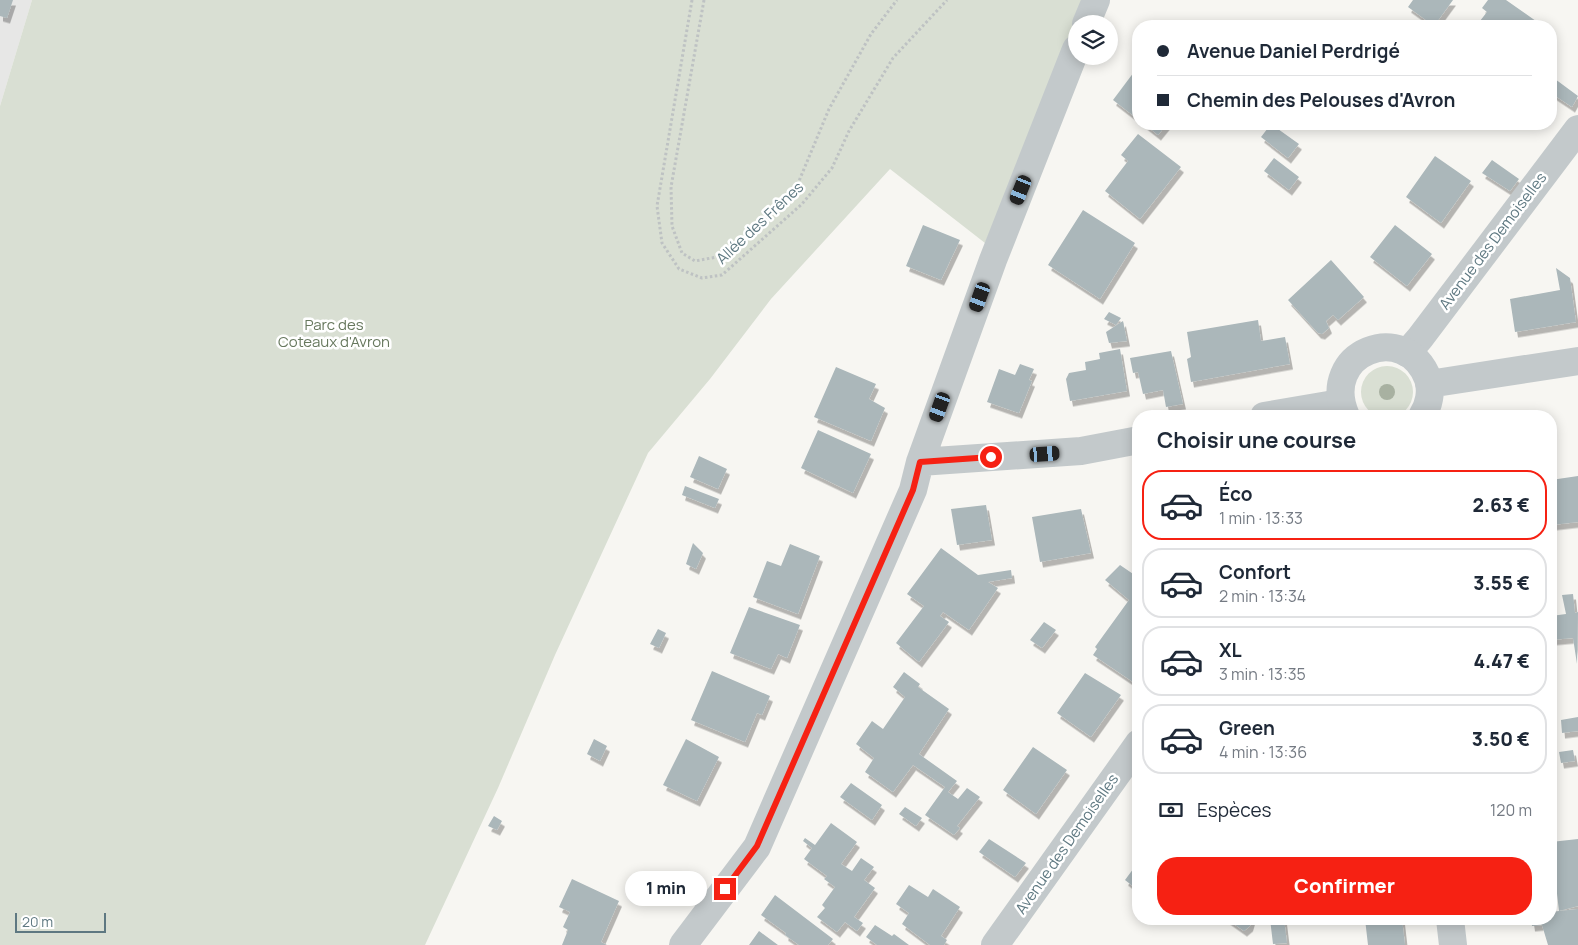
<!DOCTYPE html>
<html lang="fr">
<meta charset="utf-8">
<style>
body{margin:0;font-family:Manrope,sans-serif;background:#f6f6f7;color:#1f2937;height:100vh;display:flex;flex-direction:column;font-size:19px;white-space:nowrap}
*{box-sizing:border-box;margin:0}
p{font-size:16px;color:#747a83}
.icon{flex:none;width:28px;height:28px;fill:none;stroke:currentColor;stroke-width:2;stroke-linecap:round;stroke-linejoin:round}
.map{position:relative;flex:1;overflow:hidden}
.drawer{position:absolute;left:1132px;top:410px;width:425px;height:515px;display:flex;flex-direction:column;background:#fff;border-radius:20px;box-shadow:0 2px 12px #0003}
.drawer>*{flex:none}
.guide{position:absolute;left:1132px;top:20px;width:425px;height:110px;border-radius:20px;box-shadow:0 2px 12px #0003;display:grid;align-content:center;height:110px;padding:0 25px;background:#fff}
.controls{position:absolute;left:1068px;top:15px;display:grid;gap:10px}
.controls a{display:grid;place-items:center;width:50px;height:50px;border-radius:50%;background:#fff;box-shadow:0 2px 12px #0003;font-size:25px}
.scale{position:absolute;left:15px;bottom:12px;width:91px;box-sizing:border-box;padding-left:5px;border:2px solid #5e7881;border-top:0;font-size:14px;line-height:18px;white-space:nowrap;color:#5e7881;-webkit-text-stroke:4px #fff;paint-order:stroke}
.end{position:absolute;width:22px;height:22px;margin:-11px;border:6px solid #f62113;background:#fff;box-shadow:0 0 0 2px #fff}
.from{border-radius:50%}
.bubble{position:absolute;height:35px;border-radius:18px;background:#fff;box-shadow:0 2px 12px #0003;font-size:16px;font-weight:800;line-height:35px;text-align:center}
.car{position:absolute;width:15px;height:30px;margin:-15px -8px;border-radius:6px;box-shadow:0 0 4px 1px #0007;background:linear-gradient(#222 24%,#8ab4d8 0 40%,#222 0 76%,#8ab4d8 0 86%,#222 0)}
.guide b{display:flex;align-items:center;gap:18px;height:48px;font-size:19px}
.guide b+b{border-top:1px solid #e0e1e3}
.guide i{width:12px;height:12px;background:#1f2937}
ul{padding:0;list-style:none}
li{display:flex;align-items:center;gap:15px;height:70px;margin:0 10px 8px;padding:0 15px;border:2px solid #e0e1e3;border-radius:20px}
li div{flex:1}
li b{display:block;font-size:19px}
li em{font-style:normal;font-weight:800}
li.current{border-color:#f62113}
li>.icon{width:45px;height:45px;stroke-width:1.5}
h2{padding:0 25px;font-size:22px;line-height:60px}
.pay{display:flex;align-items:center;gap:12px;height:55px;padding:0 25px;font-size:19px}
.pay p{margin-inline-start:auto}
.button{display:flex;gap:10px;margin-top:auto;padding:10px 25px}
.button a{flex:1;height:58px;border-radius:20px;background:#f62113;color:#fff;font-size:20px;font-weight:800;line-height:58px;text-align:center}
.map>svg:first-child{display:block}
.built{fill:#e7e7e6}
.green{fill:#d9dfd3}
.building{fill:#abb7ba;filter:url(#shadow)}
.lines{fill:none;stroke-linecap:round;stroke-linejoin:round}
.path{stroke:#bec2c3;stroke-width:3;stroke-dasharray:2.5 2.5;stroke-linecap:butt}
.minor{stroke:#c3c9cb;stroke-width:28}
.tertiary{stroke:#c3c9cb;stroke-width:28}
.tree{fill:#a8b1a1}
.route{stroke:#f62113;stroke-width:6}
.labels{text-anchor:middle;stroke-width:5;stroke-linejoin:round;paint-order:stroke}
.street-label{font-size:15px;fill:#5e7881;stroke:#fff}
.park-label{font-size:15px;fill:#67785e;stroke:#fff}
</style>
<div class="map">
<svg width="1578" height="945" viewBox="0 0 1578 945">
<defs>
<filter id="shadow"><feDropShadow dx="3" dy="5.5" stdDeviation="0" flood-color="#0004"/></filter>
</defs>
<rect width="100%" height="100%" fill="#f7f6f2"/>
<path class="built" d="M 0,0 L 32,0 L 0,106 Z"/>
<path class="green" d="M 32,0 L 1091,0 L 985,243 L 890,169 L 771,299 L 710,379 L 648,453 L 555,655 L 498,788 L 425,945 L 0,945 L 0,106 Z
M1361 392a26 26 0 1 1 52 0a26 26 0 1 1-52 0Z"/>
<path class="building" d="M 0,0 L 13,0 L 7,18 L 0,16 Z
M 1413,0 L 1453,0 L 1434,26 L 1408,7 Z
M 1488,0 L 1506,0 L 1543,26 L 1476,26 L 1487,12 L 1482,8 Z
M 1134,72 L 1139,75 L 1139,120 L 1113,100 Z
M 1555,79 L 1578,96 L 1572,107 L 1551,93 L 1551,84 Z
M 1144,124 L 1167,124 L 1158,135 Z
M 1271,124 L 1299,144 L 1288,158 L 1261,137 Z
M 1138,134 L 1181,167 L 1140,219 L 1105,191 L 1128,161 L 1121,155 Z
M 1435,156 L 1471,181 L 1441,223 L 1406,197 Z
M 1274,158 L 1299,177 L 1289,190 L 1264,171 Z
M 1492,160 L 1519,179 L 1510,191 L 1482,173 Z
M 1083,210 L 1135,243 L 1100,299 L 1048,265 Z
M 923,225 L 960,240 L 941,280 L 906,266 Z
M 1395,225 L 1432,254 L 1407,286 L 1370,257 Z
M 1331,260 L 1364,297 L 1338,320 L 1333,315 L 1326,321 L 1329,328 L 1322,334 L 1318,333 L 1288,300 Z
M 1556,268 L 1570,278 L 1576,322 L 1515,332 L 1510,299 L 1560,290 Z
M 1109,312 L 1121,318 L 1116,325 L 1104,319 Z
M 1258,320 L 1261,341 L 1285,337 L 1290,364 L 1191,382 L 1187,359 L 1191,357 L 1187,332 Z
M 1123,321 L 1127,341 L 1109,343 L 1106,332 Z
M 1120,349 L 1127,391 L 1070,401 L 1066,379 L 1069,373 L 1086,370 L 1085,362 L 1100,359 L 1099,353 Z
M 1171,351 L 1183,404 L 1166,407 L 1163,390 L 1143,394 L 1138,372 L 1133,373 L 1130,358 Z
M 1020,364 L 1034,369 L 1029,380 L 1032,381 L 1019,413 L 987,402 L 999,369 L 1015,375 Z
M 836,367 L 876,384 L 869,399 L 885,408 L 871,441 L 814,417 Z
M 818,430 L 871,454 L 853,493 L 801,468 Z
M 699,456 L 727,469 L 718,489 L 690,477 Z
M 1578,476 L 1578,522 L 1552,525 L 1551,480 Z
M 685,486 L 719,499 L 715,508 L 682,495 Z
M 986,505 L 992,540 L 957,545 L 951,509 Z
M 1081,509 L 1091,553 L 1040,562 L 1032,517 Z
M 693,543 L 703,553 L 696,569 L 686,564 Z
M 790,544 L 820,556 L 798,614 L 753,597 L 767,561 L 781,566 Z
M 941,548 L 978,575 L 1011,570 L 1012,578 L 988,582 L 998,588 L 969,630 L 943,612 L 940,616 L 949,622 L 919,662 L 896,643 L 924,606 L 907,594 Z
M 1120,565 L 1139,578 L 1139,686 L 1093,655 L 1097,649 L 1095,647 L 1129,600 L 1105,580 Z
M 1573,594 L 1575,613 L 1578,612 L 1577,664 L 1573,638 L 1551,640 L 1551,616 L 1566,614 L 1562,595 Z
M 749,607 L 800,625 L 787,658 L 778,654 L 771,669 L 730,653 Z
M 1044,622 L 1056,630 L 1042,648 L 1030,640 Z
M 658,629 L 666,633 L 659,648 L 650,644 Z
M 712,671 L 770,696 L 762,715 L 757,713 L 745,742 L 691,720 Z
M 904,672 L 920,684 L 918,687 L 949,709 L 919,754 L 957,781 L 948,792 L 958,799 L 967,788 L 980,797 L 957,826 L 960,828 L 954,835 L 925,815 L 945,787 L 913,765 L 893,792 L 865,772 L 874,758 L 856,744 L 872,721 L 883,729 L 905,697 L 893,687 Z
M 1085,673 L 1121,695 L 1091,737 L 1057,713 Z
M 1578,717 L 1578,731 L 1562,733 L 1561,720 Z
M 594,739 L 607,746 L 600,761 L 587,754 Z
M 686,739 L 719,757 L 697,801 L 663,785 Z
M 1033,747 L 1067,770 L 1036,814 L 1003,790 Z
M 1573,750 L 1575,761 L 1561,763 L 1559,752 Z
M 851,783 L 882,805 L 872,820 L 840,797 Z
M 905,807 L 922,818 L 916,826 L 899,814 Z
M 494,816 L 502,821 L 497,830 L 488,826 Z
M 831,823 L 857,842 L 841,864 L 852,871 L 861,858 L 874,867 L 864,880 L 875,888 L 854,917 L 863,923 L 857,931 L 845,922 L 837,932 L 817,917 L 825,908 L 822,905 L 835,887 L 824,879 L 827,876 L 804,859 L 812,848 L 803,841 L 805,838 L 815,845 Z
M 989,839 L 1026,863 L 1015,877 L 979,852 Z
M 1578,839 L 1578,906 L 1559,911 L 1578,909 L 1578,945 L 1548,945 L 1542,925 L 1532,926 L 1531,919 L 1551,919 L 1551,912 L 1559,911 L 1551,842 Z
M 1139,861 L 1139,891 L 1125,880 Z
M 572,879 L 619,901 L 601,942 L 607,945 L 562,945 L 568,930 L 563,927 L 570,912 L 559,907 Z
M 909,885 L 928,897 L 933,889 L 960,907 L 941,936 L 947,940 L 944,945 L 930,945 L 902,924 L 909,913 L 896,904 Z
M 775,895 L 833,939 L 828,945 L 799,945 L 785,935 L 786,933 L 761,915 Z
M 1227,919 L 1252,919 L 1250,926 L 1244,931 Z
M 1270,919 L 1284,919 L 1287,943 L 1273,944 Z
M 1365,919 L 1402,919 L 1405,945 L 1368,945 Z
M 875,925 L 892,936 L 894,934 L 909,945 L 877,945 L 866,937 Z
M 759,931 L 778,945 L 749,945 Z"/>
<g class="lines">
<path class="path" d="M 692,0 L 657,206 L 662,243 L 679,269 L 702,278 L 722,275 L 802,204 L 832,168 L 849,131 L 893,58 L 947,0
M 704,0 L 671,187 L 672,226 L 682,253 L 695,261 L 728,255 L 778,207 L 799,181 L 829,109 L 871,34 L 897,0"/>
<path class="minor" d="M 1086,24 L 1096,0
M 1407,353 L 1420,338 L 1578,129
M 1264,416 L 1340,403
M 920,462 L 1081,451 L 1139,440
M 683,945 L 757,847 L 913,490 L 920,462 L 993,260 L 1076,49
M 995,945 L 1139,743"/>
<path class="tertiary" d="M 1429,384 L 1578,361
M 1346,416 C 1318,352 1406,319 1428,379 C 1432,391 1429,406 1422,416
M 1450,919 L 1453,945"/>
</g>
<circle class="tree" cx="1387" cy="392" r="8"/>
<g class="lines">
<path class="route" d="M 725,889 L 757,846 L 913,490 L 920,462 L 991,457"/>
</g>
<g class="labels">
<g class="street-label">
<text transform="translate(760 223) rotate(-43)" y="5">Allée des Frênes</text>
<text transform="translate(1493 241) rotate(-53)" y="5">Avenue des Demoiselles</text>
<text transform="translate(1067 844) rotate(-55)" y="5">Avenue des Demoiselles</text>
</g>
<g class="park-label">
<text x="334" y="330">Parc des<tspan x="334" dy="17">Coteaux d'Avron</tspan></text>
</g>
</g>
</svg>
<div class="controls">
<a><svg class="icon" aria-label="layers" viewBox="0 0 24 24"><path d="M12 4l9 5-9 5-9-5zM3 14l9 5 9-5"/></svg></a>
</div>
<div class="scale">20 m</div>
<i class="end from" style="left:991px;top:457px"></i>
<i class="end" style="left:725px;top:889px"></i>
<div class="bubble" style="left:625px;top:871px;width:82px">1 min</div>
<i class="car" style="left:1021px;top:190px;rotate:202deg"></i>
<i class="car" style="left:980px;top:297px;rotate:200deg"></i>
<i class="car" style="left:940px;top:407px;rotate:200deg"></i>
<i class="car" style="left:1045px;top:454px;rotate:86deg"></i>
<div class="guide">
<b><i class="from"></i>Avenue Daniel Perdrigé</b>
<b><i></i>Chemin des Pelouses d'Avron</b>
</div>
<section class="drawer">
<h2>Choisir une course</h2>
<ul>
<li class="current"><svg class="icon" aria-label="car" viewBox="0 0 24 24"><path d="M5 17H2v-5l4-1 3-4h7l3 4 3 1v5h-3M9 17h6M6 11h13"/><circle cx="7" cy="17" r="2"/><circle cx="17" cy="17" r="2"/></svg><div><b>Éco</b><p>1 min · 13:33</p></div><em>2.63 €</em></li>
<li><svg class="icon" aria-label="car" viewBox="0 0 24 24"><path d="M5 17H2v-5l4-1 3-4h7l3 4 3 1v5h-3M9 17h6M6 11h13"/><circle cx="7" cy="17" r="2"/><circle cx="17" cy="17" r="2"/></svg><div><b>Confort</b><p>2 min · 13:34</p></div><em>3.55 €</em></li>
<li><svg class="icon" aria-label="car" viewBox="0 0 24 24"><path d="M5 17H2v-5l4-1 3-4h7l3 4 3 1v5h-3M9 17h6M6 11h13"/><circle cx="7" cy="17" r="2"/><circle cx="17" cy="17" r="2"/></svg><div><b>XL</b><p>3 min · 13:35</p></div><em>4.47 €</em></li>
<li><svg class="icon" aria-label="car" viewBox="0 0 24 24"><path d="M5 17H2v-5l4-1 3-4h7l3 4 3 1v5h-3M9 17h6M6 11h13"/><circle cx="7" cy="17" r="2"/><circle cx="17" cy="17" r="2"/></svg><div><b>Green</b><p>4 min · 13:36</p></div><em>3.50 €</em></li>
</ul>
<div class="pay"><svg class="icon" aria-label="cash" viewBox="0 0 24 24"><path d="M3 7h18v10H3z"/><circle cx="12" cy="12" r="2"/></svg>Espèces<p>120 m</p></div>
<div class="button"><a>Confirmer</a></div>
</section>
</div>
